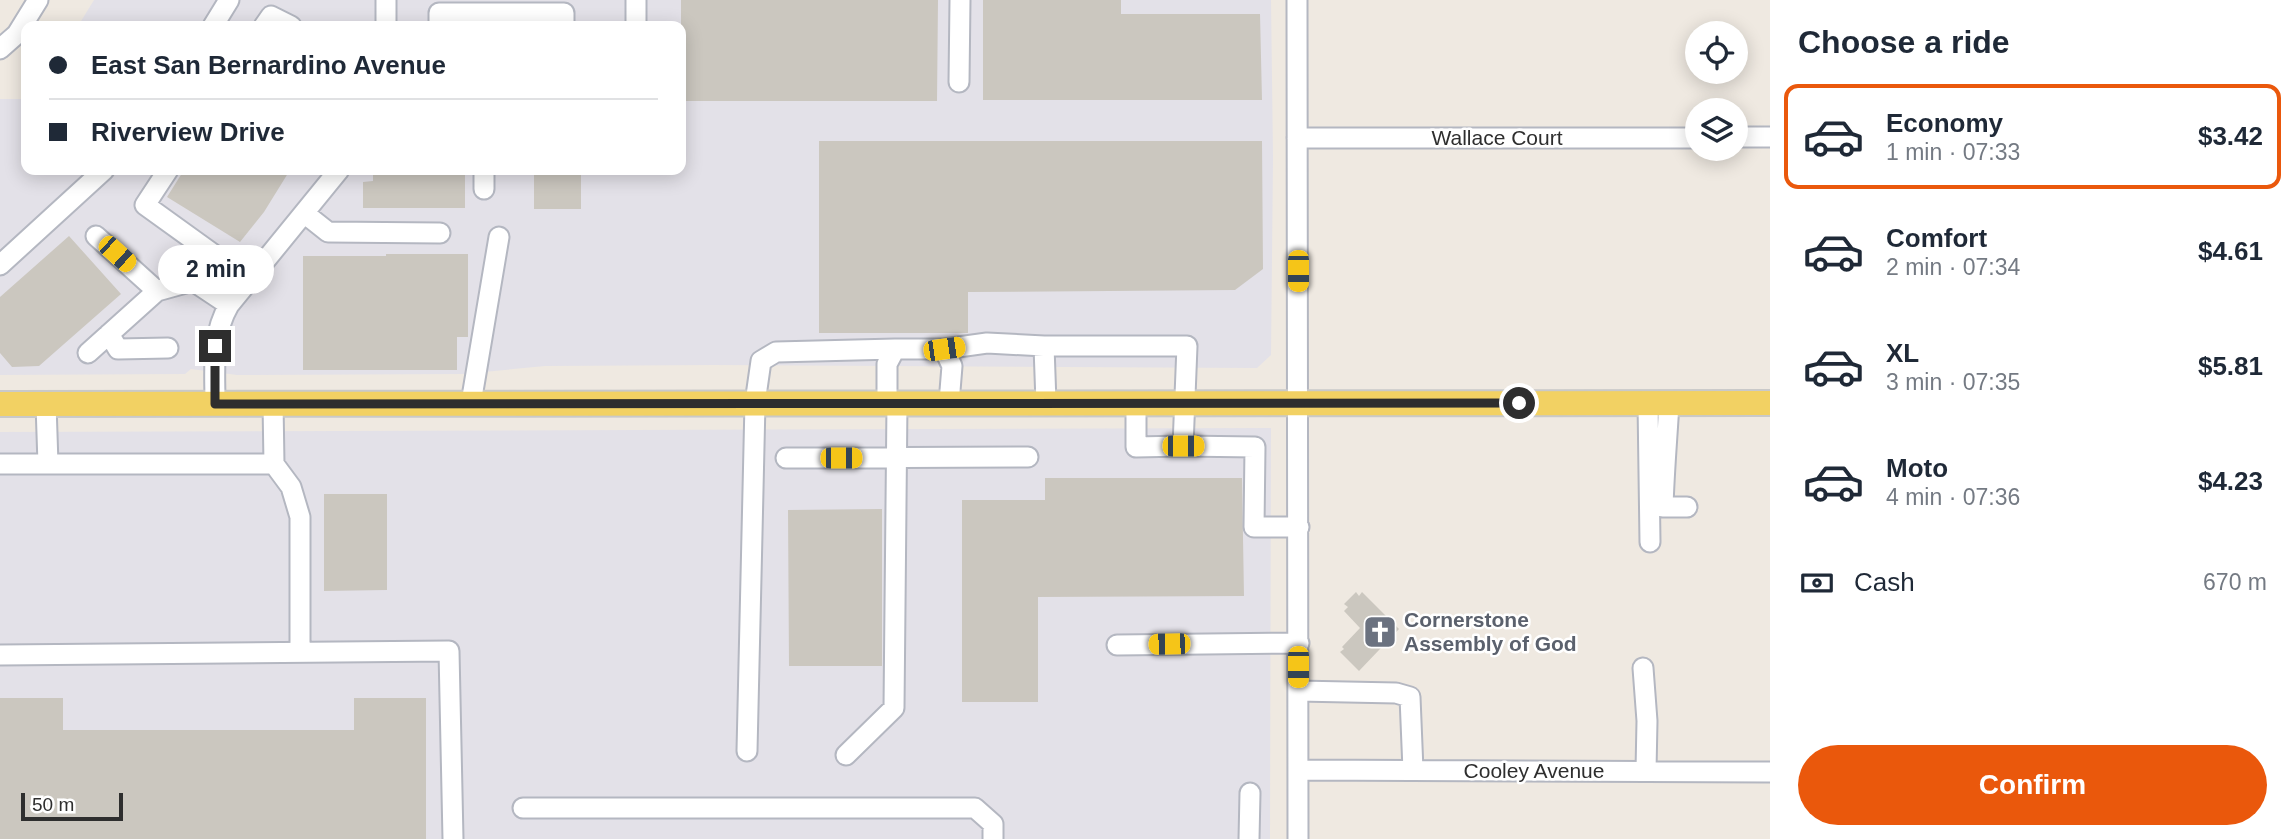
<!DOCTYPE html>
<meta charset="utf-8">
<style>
body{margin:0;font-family:Arial,sans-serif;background:#f6f6f7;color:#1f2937;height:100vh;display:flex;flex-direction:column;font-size:26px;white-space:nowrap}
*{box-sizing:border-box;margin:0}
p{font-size:23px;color:#747a83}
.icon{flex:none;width:38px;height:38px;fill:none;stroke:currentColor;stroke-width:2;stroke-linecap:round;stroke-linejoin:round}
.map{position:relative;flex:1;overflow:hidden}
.sheet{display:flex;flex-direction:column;background:#fff;width:525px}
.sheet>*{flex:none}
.guide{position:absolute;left:21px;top:21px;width:665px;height:154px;border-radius:14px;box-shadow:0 4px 18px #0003;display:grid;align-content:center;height:154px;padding:0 28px;background:#fff}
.buttons{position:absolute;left:1685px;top:21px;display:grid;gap:14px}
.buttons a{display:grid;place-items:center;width:63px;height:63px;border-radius:50%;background:#fff;box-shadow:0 4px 18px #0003;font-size:35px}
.scale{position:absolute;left:21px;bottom:18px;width:102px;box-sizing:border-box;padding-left:7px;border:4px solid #2e2e2e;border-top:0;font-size:19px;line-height:24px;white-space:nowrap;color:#2e2e2e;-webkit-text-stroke:5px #fff;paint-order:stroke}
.end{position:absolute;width:32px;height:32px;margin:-16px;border:9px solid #2e2e2e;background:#fff;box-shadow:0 0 0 4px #fff}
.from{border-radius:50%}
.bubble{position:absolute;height:49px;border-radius:24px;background:#fff;box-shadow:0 4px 18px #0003;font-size:23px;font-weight:800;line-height:49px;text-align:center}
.car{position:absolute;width:21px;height:42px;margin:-21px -10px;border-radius:9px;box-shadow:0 0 5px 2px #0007;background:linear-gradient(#f5c518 24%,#345 0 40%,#f5c518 0 76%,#345 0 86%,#f5c518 0)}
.guide b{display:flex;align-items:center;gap:24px;height:66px;font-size:26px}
.guide b+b{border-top:2px solid #e0e1e3}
.guide i{width:18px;height:18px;background:#1f2937}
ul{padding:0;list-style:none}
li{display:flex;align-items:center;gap:21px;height:105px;margin:0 14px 10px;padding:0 14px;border:4px solid transparent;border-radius:14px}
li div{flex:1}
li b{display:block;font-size:26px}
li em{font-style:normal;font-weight:800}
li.active{border-color:#ea580c}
li>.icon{width:63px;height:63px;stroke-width:1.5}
h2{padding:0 28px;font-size:32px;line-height:84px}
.pay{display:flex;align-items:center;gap:18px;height:77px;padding:0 28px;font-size:26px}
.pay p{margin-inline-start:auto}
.primary-button{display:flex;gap:14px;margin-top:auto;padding:14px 28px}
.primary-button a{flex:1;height:80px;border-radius:42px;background:#ea580c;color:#fff;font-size:28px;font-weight:800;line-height:80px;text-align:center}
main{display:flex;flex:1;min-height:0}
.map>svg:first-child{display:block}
.industrial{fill:#e3e1e8}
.building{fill:#cbc7bf}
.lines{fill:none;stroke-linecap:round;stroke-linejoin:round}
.minor-casing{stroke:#b4b7c1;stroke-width:23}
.major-casing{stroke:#c9c9c9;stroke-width:28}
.minor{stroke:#fff;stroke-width:19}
.major{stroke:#f2d163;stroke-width:24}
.route{stroke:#2e2e2e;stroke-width:9}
.labels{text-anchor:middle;stroke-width:5;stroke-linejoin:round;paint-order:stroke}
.street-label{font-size:21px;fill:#2e2e2e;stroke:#fff}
.worship-label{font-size:21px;font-weight:bold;fill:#5b616d;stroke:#fff;text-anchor:start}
</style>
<main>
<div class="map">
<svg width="1770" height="839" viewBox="0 0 1770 839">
<rect width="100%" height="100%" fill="#efe9e1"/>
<path class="industrial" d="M 94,0 L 1271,0 L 1273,158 L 1271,355 L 1257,368 L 714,365 L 545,366 L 463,374 L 237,375 L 191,369 L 185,374 L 0,375 L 0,99 L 26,99 L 26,170 L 681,170 L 681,26 L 78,26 Z
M 1271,428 L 1270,839 L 0,839 L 0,432 Z"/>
<path class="building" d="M 681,0 L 938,0 L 937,101 L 681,101 Z
M 983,0 L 1121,0 L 1121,14 L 1260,14 L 1262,100 L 983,100 Z
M 819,141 L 1262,141 L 1263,269 L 1235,290 L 968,292 L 968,333 L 819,333 Z
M 184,170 L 290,170 L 264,212 L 240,242 L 167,197 Z
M 373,170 L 465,170 L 465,208 L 363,208 L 363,182 L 373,181 Z
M 534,170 L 581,170 L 581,209 L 534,209 Z
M 69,236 L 121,294 L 39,366 L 12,367 L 0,353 L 0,297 Z
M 386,254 L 468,254 L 468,337 L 457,337 L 457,370 L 303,370 L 303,256 L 386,256 Z
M 1045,478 L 1242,478 L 1244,596 L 1038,597 L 1038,702 L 962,702 L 962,500 L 1045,500 Z
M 324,494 L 387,494 L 387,590 L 324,591 Z
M 882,509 L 882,666 L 789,666 L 788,510 Z
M 1356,592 L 1359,596 L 1362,592 L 1399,629 L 1359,671 L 1340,652 L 1344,649 L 1342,647 L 1360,628 L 1344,611 L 1348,607 L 1344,604 Z
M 0,698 L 63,698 L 63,730 L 354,730 L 354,698 L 426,698 L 426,839 L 0,839 Z"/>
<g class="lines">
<defs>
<path id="minor" d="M 386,0 L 386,26
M 636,0 L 636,26
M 1297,0 L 1298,839
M 213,26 L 229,0
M 264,26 L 271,16 L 291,26
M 439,26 L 439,13 L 564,13 L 564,26
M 0,49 L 17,34 L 38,0
M 959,82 L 960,0
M 1736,137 L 1770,137
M 1297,138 L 1698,138
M 168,170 L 145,205 L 213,254 L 193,281
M 484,189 L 484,170
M 304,213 L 328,232 L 440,233
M 96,236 L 157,291
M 0,265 L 104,170
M 109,334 L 118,349 L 168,348
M 1044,346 L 1187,346 L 1183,446 L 1255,447 L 1254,527 L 1299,527
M 944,349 L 952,366 L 949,403
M 88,353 L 157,291 L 193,281 L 229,305
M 215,403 C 215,369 211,336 229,305 L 339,170
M 273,403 L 274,464 L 291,487 L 300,517 L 300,652
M 471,403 L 499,237
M 887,403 L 887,364 L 895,349 L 944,349 L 987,343 L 1044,346 L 1046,403
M 1136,403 L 1136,447 L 1183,446
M 1648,403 L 1650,542
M 1669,403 C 1667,438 1664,472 1663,507 L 1687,507
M 786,458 L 1028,457
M 0,464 L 48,464 L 46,404
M 48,464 L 274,464
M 1117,645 L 1299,643
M 0,655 L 449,651 L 453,839
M 1643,668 L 1647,721 L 1646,771
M 1298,691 L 1396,693 L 1410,697 L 1413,770
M 747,751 L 755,403 L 761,361 L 776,352 L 895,349
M 846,755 L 894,708 L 897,403
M 1298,770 L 1770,772
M 523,808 L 975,808 L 993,824 L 993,839
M 1249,839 L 1250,793"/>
<path id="major" d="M 0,404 L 1770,403"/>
</defs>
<use href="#minor" class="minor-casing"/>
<use href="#major" class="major-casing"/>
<use href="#minor" class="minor"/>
<use href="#major" class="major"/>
</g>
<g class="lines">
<path class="route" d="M 215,346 L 215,404 L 1519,403"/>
</g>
<defs>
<symbol id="church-square" viewBox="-11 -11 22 22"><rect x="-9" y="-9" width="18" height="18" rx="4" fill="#6b7280" stroke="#fff"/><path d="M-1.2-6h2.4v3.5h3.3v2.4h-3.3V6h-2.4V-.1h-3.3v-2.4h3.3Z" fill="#fff"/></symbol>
</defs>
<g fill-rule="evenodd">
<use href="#church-square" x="1361" y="613" width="38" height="38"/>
</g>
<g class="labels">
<g class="street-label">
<text x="1497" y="145">Wallace Court</text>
<text x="1534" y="778">Cooley Avenue</text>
</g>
<g class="worship-label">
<text x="1404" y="627">Cornerstone<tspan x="1404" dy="24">Assembly of God</tspan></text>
</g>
</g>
</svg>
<div class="buttons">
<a><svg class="icon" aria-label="locate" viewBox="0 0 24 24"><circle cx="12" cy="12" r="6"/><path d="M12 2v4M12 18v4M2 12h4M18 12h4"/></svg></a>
<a><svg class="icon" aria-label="layers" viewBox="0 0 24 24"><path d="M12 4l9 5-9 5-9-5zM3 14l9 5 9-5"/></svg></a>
</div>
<div class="scale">50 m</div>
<i class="end from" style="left:1519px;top:403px"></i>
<i class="end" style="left:215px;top:346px"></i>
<div class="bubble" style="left:158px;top:245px;width:116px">2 min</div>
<i class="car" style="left:117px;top:254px;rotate:132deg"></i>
<i class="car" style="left:1298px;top:271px;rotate:180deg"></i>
<i class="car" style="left:944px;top:349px;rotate:82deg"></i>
<i class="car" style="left:1183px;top:446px;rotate:90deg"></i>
<i class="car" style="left:841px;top:458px;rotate:90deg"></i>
<i class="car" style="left:1169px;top:644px;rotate:269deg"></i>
<i class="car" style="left:1298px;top:667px;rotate:180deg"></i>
<div class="guide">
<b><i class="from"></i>East San Bernardino Avenue</b>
<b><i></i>Riverview Drive</b>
</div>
</div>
<section class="sheet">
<h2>Choose a ride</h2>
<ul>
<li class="active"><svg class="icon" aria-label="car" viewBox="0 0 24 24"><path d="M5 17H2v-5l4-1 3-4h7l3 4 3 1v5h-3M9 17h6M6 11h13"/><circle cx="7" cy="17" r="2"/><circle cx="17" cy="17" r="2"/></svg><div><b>Economy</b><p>1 min · 07:33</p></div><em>$3.42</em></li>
<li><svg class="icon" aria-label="car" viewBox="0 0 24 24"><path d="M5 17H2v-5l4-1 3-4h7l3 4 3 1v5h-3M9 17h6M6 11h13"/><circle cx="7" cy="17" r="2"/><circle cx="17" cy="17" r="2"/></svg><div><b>Comfort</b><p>2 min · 07:34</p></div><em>$4.61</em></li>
<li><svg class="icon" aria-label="car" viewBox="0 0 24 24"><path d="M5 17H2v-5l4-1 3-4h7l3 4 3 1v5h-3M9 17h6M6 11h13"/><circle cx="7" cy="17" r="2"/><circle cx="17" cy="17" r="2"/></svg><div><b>XL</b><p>3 min · 07:35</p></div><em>$5.81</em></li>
<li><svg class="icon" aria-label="car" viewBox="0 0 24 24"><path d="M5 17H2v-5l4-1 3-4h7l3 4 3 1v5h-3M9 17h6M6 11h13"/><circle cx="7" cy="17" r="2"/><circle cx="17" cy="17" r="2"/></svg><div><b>Moto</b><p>4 min · 07:36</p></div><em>$4.23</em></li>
</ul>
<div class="pay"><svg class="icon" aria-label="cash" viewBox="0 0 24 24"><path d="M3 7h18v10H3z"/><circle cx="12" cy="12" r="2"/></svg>Cash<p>670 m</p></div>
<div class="primary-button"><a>Confirm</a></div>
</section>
</main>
